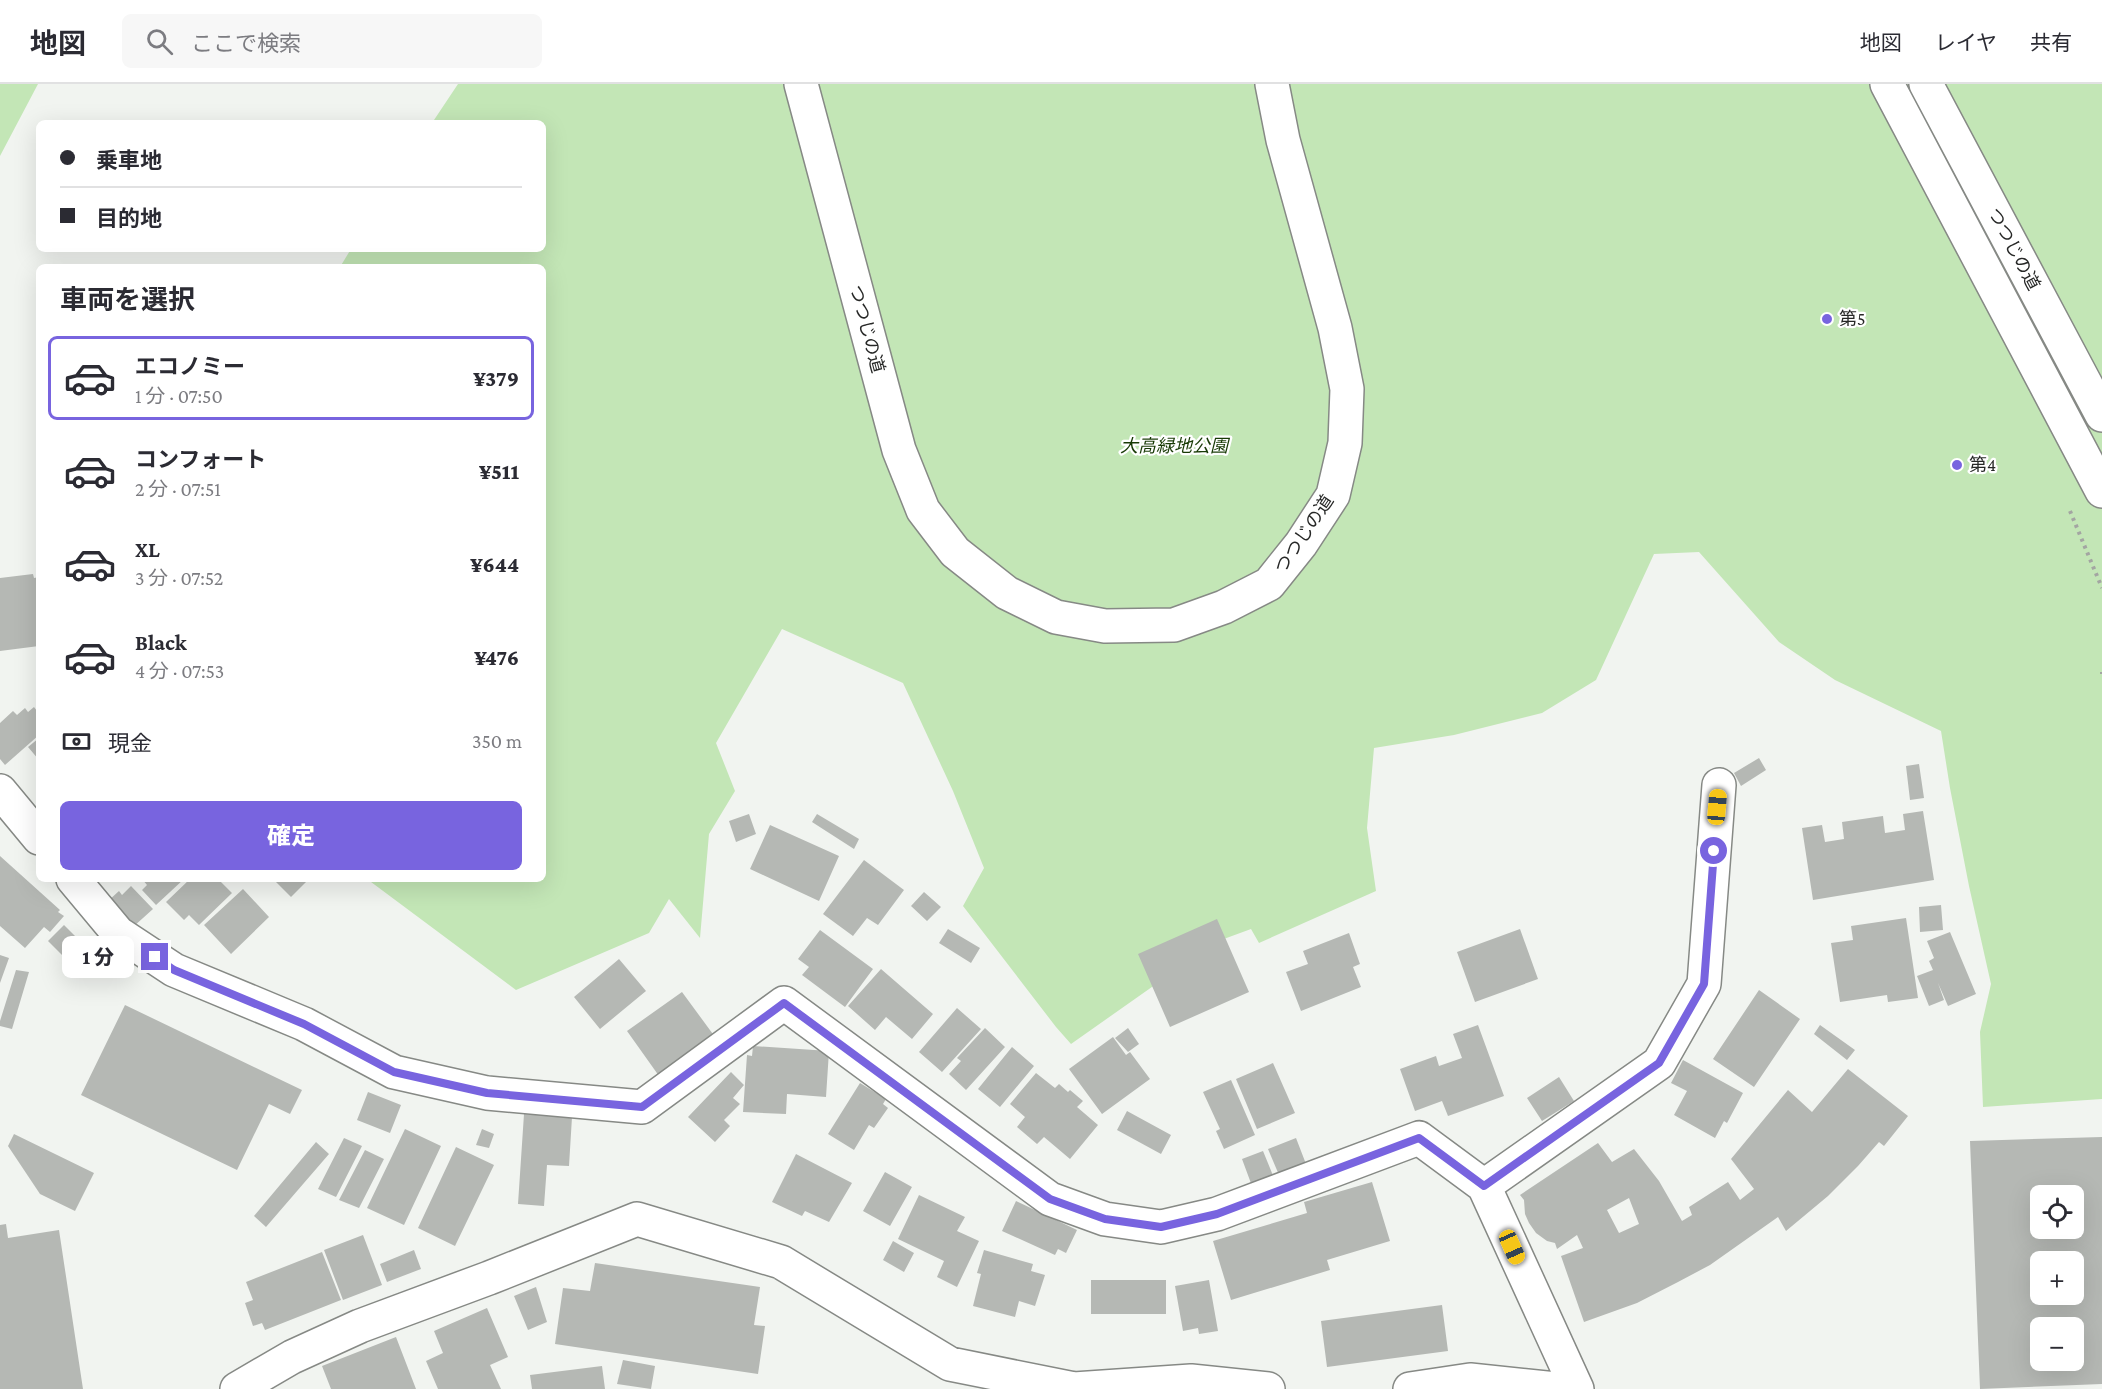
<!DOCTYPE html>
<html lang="ja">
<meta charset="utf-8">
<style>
body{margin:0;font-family:"Crimson Pro","Noto Sans JP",serif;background:#f7f7f7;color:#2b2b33;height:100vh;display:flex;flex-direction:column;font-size:22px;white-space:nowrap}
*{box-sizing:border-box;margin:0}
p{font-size:20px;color:#7c7c81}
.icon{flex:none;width:33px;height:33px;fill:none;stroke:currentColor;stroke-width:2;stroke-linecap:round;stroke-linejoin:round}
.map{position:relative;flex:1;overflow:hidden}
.details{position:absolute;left:36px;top:180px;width:510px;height:618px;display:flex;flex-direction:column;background:#fff;border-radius:9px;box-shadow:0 6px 24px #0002}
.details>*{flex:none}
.top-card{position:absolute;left:36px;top:36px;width:510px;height:132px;border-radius:9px;box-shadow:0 6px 24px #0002;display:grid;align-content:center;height:132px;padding:0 24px;background:#fff}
.fabs{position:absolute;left:2030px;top:1101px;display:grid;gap:12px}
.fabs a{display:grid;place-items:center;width:54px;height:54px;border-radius:9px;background:#fff;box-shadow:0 6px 24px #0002;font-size:30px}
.end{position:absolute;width:27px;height:27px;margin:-14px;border:8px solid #7864df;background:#fff;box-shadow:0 0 0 3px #fff}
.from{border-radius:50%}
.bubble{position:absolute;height:42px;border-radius:9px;background:#fff;box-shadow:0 6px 24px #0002;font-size:20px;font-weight:800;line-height:42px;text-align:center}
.car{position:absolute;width:18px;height:36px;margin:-18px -9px;border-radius:8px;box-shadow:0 0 4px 2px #0007;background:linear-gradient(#f5c518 24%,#345 0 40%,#f5c518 0 76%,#345 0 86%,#f5c518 0)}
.top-card b{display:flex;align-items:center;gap:21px;height:57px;font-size:22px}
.top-card b+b{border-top:2px solid #e1e1e2}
.top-card i{width:15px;height:15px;background:#2b2b33}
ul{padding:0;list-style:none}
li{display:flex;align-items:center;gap:18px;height:84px;margin:0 12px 9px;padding:0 12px;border:3px solid transparent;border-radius:9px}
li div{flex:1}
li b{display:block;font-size:22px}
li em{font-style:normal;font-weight:800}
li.on{border-color:#7864df}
li>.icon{width:54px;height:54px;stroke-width:1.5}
h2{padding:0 24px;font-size:27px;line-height:72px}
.pay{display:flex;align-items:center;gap:15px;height:66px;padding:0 24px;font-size:22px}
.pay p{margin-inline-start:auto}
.primary-button{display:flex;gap:12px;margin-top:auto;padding:12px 24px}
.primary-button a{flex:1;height:69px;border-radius:9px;background:#7864df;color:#fff;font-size:24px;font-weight:800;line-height:69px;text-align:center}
header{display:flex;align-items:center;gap:36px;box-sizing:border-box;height:84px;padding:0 30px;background:#fff;border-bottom:2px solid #e1e1e2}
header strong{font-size:28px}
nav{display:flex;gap:33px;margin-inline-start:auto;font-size:21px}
.search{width:420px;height:54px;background:#f7f7f7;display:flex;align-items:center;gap:15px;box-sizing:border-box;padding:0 21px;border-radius:9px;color:#7c7c81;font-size:22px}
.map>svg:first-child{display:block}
.green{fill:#c3e6b6}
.building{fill:#b5b8b4;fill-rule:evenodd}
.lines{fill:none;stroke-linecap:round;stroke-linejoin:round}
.minor-casing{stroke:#868985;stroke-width:36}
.path{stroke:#a3a5a2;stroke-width:4;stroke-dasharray:3 4.5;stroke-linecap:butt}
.minor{stroke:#fff;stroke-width:33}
.route{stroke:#7864df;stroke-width:8}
.poi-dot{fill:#7864df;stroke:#fff;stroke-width:2}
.labels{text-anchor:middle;stroke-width:4.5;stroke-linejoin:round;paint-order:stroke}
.street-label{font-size:18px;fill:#272827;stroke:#fff}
.poi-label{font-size:18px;fill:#272827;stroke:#fff;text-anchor:start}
.park-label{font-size:18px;font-style:italic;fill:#183a05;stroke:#fff}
</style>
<header>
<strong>地図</strong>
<div class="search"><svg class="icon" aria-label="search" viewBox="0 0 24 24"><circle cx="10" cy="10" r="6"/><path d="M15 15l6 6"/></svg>ここで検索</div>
<nav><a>地図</a><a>レイヤ</a><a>共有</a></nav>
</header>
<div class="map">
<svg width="2102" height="1305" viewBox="0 0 2102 1305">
<rect width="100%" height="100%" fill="#f1f4f0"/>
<path class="green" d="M 0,0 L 38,0 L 0,72 Z
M 458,0 L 2102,0 L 2102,1015 L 1983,1023 L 1980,948 L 1991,900 L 1969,802 L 1950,704 L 1941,647 L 1835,596 L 1779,558 L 1699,468 L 1654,470 L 1596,596 L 1542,629 L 1454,651 L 1374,664 L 1367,744 L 1376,807 L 1259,859 L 1251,845 L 1153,881 L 1159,898 L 1071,960 L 1056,943 L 963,822 L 984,784 L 953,707 L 903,599 L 782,545 L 716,659 L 735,707 L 709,750 L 700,854 L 669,815 L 649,849 L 516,906 L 367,795 L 543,795 L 543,183 L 340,183 L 351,165 L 543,165 L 543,39 L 432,39 Z"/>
<path class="building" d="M 33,490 L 34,494 L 39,493 L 39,562 L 0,567 L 0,494 Z
M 34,623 L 37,627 L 39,626 L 39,651 L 5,681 L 0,675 L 0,639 L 13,627 L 17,631 L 25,624 L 28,628 Z
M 39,654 L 39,676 L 28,663 Z
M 1759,674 L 1766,686 L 1741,702 L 1734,689 Z
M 1919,680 L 1924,714 L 1910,716 L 1906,682 Z
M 1923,727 L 1934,796 L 1813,816 L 1802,744 L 1822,741 L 1825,758 L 1844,755 L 1842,738 L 1883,732 L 1885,749 L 1905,746 L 1903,730 Z
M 749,730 L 756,750 L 736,758 L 729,737 Z
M 817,730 L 859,755 L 854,765 L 812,738 Z
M 770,741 L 839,772 L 819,817 L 750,785 Z
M 0,772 L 60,826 L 58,828 L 64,832 L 50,848 L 44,843 L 25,864 L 0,842 Z
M 864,776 L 904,806 L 878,841 L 867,834 L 853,852 L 823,830 Z
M 142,795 L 184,795 L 156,821 L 142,806 L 147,801 Z
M 190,795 L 218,795 L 232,809 L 199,841 L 189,831 L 184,836 L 166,818 Z
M 273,795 L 309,795 L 291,813 Z
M 131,802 L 153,825 L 133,843 L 108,817 L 119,807 L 122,811 Z
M 243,805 L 269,833 L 231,870 L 204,841 Z
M 924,808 L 941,823 L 927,837 L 911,822 Z
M 1941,821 L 1943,846 L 1920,848 L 1919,823 Z
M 1906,834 L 1918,914 L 1888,918 L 1887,911 L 1840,918 L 1831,859 L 1853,856 L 1851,842 Z
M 1217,835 L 1249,908 L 1170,943 L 1138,870 Z
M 64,841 L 94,871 L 78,887 L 48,857 Z
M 948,845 L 980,864 L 971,879 L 939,859 Z
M 1520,845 L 1538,895 L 1475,918 L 1457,868 Z
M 820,846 L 873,885 L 845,923 L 802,891 L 809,883 L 798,875 Z
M 1950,848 L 1976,910 L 1948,922 L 1938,899 L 1944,916 L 1929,922 L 1917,892 L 1933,886 L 1929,877 L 1934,874 L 1927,857 Z
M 1349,849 L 1360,880 L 1353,883 L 1361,903 L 1301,927 L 1286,888 L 1308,880 L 1303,867 Z
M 0,871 L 9,874 L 0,899 Z
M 619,875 L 646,907 L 600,945 L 574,913 Z
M 881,885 L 933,930 L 912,955 L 886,933 L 875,946 L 848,922 Z
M 16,886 L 29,888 L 12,945 L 0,942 L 0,937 Z
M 1759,906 L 1800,935 L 1754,1003 L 1713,975 Z
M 682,908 L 718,957 L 659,992 L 627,947 Z
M 125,921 L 302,1006 L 290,1030 L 269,1020 L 237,1086 L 81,1011 Z
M 957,924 L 981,945 L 942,988 L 919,968 Z
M 1478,941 L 1504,1012 L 1448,1032 L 1442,1017 L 1415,1027 L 1400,985 L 1436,972 L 1439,982 L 1462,974 L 1453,950 Z
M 1820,941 L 1855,966 L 1847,976 L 1814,950 Z
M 985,944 L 1005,963 L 966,1006 L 949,990 L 961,977 L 957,974 Z
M 1128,944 L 1139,960 L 1128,968 L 1115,954 Z
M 1113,953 L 1126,971 L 1130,968 L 1150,995 L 1102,1030 L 1069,985 Z
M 753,962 L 829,967 L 826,1013 L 787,1010 L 786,1030 L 743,1028 L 747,971 L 752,972 Z
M 1012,963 L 1034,982 L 1000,1023 L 978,1005 Z
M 1683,976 L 1743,1009 L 1727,1039 L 1724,1037 L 1715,1054 L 1674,1031 L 1687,1007 L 1671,999 Z
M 1273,979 L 1295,1029 L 1257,1045 L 1236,995 Z
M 1848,985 L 1908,1032 L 1884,1062 L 1879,1058 L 1858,1082 L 1828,1112 L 1786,1147 L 1778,1133 L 1710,1181 L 1678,1198 L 1637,1219 L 1584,1238 L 1561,1172 L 1583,1164 L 1577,1151 L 1557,1165 L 1555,1159 L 1547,1157 L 1536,1149 L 1529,1139 L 1525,1130 L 1524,1116 L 1520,1111 L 1598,1059 L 1612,1078 L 1634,1065 L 1659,1097 L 1682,1137 L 1692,1131 L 1689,1123 L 1728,1098 L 1740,1116 L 1754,1105 L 1731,1075 L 1788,1006 L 1812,1028 ZM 1629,1114 L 1639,1140 L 1619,1149 L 1607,1126 Z
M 731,988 L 744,1001 L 733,1014 L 740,1020 L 724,1036 L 730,1042 L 715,1058 L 688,1033 Z
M 1036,989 L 1055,1004 L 1059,1000 L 1068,1008 L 1070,1006 L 1083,1017 L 1077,1023 L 1098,1041 L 1070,1075 L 1044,1053 L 1037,1060 L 1017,1043 L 1025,1033 L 1010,1020 Z
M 1559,993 L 1574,1017 L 1542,1037 L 1527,1014 Z
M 1231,996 L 1255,1051 L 1224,1065 L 1216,1047 L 1220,1045 L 1203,1008 Z
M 860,999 L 886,1015 L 883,1020 L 888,1024 L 874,1044 L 869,1041 L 854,1066 L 828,1050 Z
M 368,1008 L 401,1021 L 390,1049 L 357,1036 Z
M 1127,1027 L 1171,1051 L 1161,1070 L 1117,1046 Z
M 524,1030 L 572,1033 L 569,1082 L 547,1081 L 544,1122 L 518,1120 Z
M 405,1045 L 441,1062 L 404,1141 L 367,1124 Z
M 482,1045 L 494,1050 L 489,1064 L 476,1061 Z
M 14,1050 L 94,1089 L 75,1127 L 40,1110 L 8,1062 Z
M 2102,1053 L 2102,1300 L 1980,1305 L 1970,1057 ZM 2040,1112 L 2073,1112 L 2073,1144 L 2040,1144 ZM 2040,1178 L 2073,1178 L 2073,1210 L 2040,1210 ZM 2040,1244 L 2073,1244 L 2073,1276 L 2040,1276 Z
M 344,1054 L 362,1062 L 336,1113 L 318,1105 Z
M 1296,1054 L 1306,1080 L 1279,1091 L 1268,1065 Z
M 316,1058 L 329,1070 L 266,1143 L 254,1132 Z
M 456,1063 L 494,1081 L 455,1162 L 418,1144 Z
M 365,1066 L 384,1075 L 359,1124 L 339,1116 Z
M 1263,1067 L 1274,1094 L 1252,1102 L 1242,1075 Z
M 796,1070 L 852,1099 L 829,1138 L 805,1127 L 802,1132 L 772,1118 Z
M 885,1088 L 912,1103 L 890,1142 L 863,1127 Z
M 1372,1098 L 1390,1157 L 1327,1176 L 1330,1186 L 1231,1216 L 1213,1157 L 1307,1129 L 1304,1118 Z
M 919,1111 L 965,1133 L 957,1147 L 979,1157 L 957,1203 L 937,1193 L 944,1177 L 898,1155 Z
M 1016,1117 L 1077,1146 L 1066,1169 L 1058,1165 L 1055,1171 L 1002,1147 Z
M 6,1140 L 8,1154 L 59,1146 L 83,1305 L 0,1305 L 0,1141 Z
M 363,1151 L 382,1201 L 343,1216 L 324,1166 Z
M 893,1157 L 914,1169 L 904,1188 L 883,1176 Z
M 414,1166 L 421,1185 L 387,1198 L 380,1180 Z
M 984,1166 L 1033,1180 L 1031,1187 L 1045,1191 L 1035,1222 L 1019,1217 L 1015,1233 L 973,1222 L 981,1190 L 977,1189 Z
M 322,1168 L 341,1216 L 265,1246 L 262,1239 L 253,1242 L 245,1219 L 253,1216 L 246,1198 Z
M 595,1179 L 760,1203 L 754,1241 L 765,1242 L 758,1290 L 555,1260 L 563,1204 L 590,1207 Z
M 1091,1196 L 1166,1196 L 1166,1230 L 1091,1230 Z
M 1209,1196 L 1218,1247 L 1199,1250 L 1198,1244 L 1183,1247 L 1175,1202 Z
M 536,1203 L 547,1238 L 528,1246 L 514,1212 Z
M 1442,1221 L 1448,1267 L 1327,1283 L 1321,1237 Z
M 487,1224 L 508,1273 L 490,1281 L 501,1305 L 438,1305 L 426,1277 L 443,1269 L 434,1247 Z
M 396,1253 L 416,1305 L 331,1305 L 322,1282 Z
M 623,1276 L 655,1282 L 651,1305 L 617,1300 Z
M 602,1282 L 605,1305 L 532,1305 L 530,1291 Z"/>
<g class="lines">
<defs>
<path id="minor" d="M 801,0 L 899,366 L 923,426 L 955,468 L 1007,509 L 1056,533 L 1105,542 L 1174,541 L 1224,523 L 1269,500 L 1301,460 L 1333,411 L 1345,359 L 1347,305 L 1335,244 L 1283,56 L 1272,0
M 1887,0 L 2102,407
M 1926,0 L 2102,331
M 0,707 L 39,754
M 73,795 L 118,849 L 174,886 L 304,940 L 394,988 L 487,1009 L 642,1023 L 784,919 L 1050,1115 L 1105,1135 L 1161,1143 L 1217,1130 L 1419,1054 L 1484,1102 L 1577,1305
M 1484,1102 L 1659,979 L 1704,900 L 1719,701
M 237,1305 L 292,1273 L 360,1242 L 489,1194 L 637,1135 L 781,1178 L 950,1280 L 1074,1305 L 1191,1297 L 1268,1305
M 1410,1305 L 1470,1296 L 1556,1305"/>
</defs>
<use href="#minor" class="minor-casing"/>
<path class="path" d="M 2070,427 L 2102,504
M 2102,588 L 2102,590"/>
<use href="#minor" class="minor"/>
</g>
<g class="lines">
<path class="route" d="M 155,873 L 174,886 L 304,940 L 394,988 L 487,1009 L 642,1023 L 784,919 L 1050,1115 L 1105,1135 L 1161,1143 L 1217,1130 L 1419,1054 L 1484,1102 L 1659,979 L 1704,900 L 1714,767"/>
</g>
<g class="poi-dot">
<circle cx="1827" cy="235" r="6"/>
<circle cx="1957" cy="381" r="6"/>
</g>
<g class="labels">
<g class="street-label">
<text transform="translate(2014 165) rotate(62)" y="6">つつじの道</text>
<text transform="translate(867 245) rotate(75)" y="6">つつじの道</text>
<text transform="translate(1304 450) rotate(-56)" y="6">つつじの道</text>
</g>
<g class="poi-label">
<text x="1839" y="241">第5</text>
<text x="1969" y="387">第4</text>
</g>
<g class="park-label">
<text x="1174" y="368">大高緑地公園</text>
</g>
</g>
</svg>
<div class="fabs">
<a><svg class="icon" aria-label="locate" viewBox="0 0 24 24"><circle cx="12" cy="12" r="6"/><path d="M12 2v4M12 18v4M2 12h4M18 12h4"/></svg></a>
<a>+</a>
<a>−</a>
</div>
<i class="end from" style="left:1714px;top:767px"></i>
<i class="end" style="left:155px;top:873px"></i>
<div class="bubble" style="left:62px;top:852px;width:72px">1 分</div>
<i class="car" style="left:1717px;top:723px;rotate:5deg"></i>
<i class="car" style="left:1512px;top:1163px;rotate:156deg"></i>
<div class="top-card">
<b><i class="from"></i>乗車地</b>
<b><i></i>目的地</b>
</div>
<section class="details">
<h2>車両を選択</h2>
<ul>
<li class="on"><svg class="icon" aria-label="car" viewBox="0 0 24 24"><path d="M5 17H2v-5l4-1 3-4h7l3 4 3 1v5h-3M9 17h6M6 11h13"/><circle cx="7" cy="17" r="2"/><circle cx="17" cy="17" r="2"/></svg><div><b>エコノミー</b><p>1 分 · 07:50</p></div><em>¥379</em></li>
<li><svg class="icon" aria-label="car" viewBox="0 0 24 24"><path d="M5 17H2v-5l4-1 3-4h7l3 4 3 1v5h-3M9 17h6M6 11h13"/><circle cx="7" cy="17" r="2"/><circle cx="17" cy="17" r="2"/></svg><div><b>コンフォート</b><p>2 分 · 07:51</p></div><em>¥511</em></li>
<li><svg class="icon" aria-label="car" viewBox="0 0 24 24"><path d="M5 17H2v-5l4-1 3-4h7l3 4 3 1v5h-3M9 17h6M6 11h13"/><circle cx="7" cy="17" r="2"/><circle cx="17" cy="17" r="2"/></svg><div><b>XL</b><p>3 分 · 07:52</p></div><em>¥644</em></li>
<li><svg class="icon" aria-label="car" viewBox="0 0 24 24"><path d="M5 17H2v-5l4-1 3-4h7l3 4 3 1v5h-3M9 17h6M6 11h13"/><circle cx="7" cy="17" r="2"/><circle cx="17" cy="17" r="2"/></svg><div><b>Black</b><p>4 分 · 07:53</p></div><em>¥476</em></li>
</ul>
<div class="pay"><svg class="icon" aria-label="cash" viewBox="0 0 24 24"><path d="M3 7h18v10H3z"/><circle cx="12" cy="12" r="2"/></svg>現金<p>350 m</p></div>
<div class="primary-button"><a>確定</a></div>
</section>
</div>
